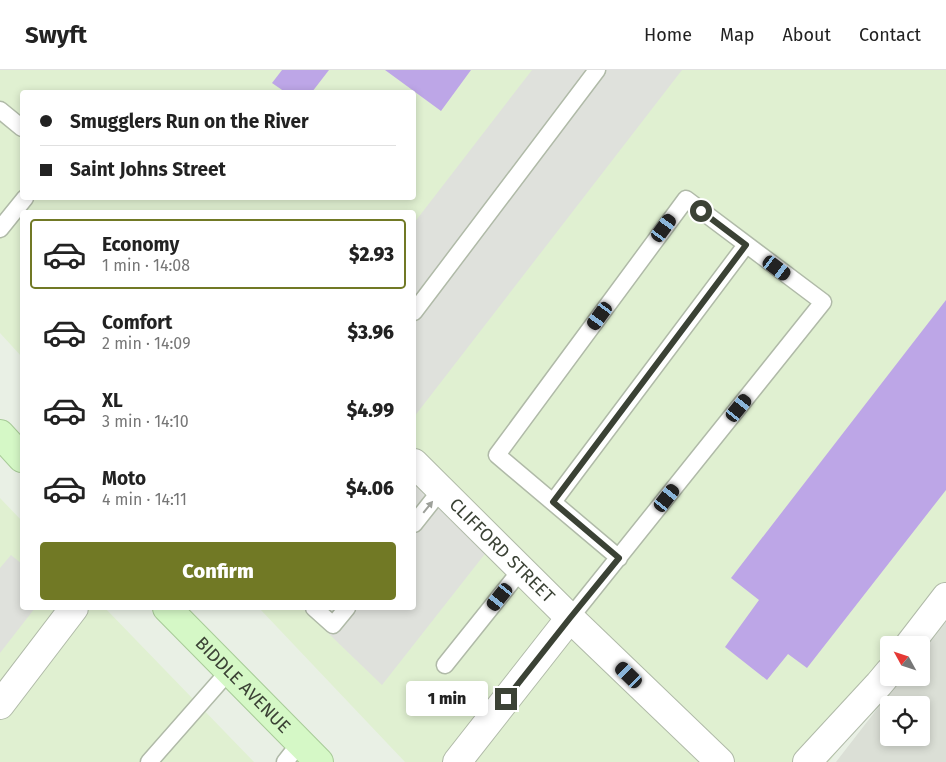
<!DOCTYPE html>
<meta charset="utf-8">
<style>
body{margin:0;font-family:"Fira Sans",sans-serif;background:#f2f2f2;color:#222;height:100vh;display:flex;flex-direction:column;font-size:19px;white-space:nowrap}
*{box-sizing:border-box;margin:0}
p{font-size:16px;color:#767676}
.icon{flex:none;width:28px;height:28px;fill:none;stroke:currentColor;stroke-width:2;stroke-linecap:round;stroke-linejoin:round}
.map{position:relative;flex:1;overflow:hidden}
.drawer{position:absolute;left:20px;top:140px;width:396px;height:400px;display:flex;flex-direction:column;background:#fff;border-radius:5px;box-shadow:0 2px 8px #0003}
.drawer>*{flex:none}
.hud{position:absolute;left:20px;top:20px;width:396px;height:110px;border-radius:5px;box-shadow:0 2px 8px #0003;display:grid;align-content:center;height:110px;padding:0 20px;background:#fff}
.needle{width:32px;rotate:310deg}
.controls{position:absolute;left:880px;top:566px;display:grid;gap:10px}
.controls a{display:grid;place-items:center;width:50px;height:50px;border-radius:5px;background:#fff;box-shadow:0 2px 8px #0003;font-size:25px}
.end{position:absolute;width:22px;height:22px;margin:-11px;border:6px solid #3b4235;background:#fff;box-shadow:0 0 0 2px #fff}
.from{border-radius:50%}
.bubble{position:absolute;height:35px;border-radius:5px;background:#fff;box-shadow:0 2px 8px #0003;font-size:16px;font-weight:800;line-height:35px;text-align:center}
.car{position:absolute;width:15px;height:30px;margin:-15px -8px;border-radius:6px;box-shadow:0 0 4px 1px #0007;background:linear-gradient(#222 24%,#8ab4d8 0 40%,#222 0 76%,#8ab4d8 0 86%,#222 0)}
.hud b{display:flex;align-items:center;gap:18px;height:48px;font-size:19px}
.hud b+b{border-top:1px solid #e0e0e0}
.hud i{width:12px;height:12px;background:#222}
ul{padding:9px 0 0;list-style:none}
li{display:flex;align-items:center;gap:15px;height:70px;margin:0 10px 8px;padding:0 10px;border:2px solid transparent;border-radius:5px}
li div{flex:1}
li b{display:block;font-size:19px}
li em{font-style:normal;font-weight:800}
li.current{border-color:#717925}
li>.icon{width:45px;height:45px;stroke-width:1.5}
.primary-button{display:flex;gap:10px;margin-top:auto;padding:10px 20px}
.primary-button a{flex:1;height:58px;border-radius:5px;background:#717925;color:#fff;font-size:20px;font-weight:800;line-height:58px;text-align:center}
header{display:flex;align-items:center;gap:30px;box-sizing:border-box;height:70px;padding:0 25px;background:#fff;border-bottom:1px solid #e0e0e0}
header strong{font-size:24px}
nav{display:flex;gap:28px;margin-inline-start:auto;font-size:18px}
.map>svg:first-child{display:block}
.commercial{fill:#e0f0d1;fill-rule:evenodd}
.industrial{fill:#dbdfd6;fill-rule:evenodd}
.parking{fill:#dfe1dc}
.water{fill:#bda6e7}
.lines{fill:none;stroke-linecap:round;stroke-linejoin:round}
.service-casing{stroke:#b0baa8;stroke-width:19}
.minor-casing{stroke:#b0baa8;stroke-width:30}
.secondary-casing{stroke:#a8cb98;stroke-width:30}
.service{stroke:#fff;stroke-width:16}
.minor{stroke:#fff;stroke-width:28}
.secondary{stroke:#d5f8c6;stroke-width:28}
.oneway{fill:#9da09a}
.route{stroke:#3b4235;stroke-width:6}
.labels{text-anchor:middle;stroke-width:4;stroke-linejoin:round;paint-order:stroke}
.street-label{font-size:18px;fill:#3b4235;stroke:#fff}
</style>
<header>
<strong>Swyft</strong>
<nav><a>Home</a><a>Map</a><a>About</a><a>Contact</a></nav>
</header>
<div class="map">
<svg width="946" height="692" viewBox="0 0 946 692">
<rect width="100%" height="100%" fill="#e9f0e5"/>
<path class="commercial" d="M 0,0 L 946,0 L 946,543 L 921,575 L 889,575 L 889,608 L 895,608 L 829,692 L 405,692 L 259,538 L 414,538 L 414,142 L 22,142 L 22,287 L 0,263 ZM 22,22 L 414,22 L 414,128 L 22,128 Z
M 0,428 L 22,451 L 22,538 L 105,538 L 254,692 L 0,692 Z"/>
<path class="industrial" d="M 946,550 L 946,692 L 836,692 L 901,608 L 921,608 L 921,582 ZM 889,635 L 921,635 L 921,668 L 889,668 Z"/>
<path class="parking" d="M 532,0 L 682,0 L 414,347 L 414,153 Z
M 414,411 L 488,480 L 382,615 L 302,538 L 414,538 Z
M 11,485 L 22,494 L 22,538 L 35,538 L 0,583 L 0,498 Z"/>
<path class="water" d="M 282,0 L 329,0 L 312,22 L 285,22 L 272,13 Z
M 385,0 L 471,0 L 441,41 Z
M 946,230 L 946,420 L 807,598 L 788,584 L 767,610 L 725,577 L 759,530 L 731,508 Z"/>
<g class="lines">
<defs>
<path id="service" d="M 0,40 L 22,58
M 0,159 L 25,128
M 414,242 L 597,0
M 553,432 L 746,175
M 414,454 L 441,420
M 314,538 L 333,555 L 347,538
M 570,548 L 823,232 L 686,129 L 497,385 L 619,488
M 445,595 L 521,500
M 149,692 L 229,601
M 285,692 L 300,673"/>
<g id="minor">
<path id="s1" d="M 414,393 L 570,548 L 720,692"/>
<path d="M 909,575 L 946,527"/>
<path d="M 0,635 L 74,538"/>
<path d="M 457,692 L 570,548"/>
<path d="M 807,692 L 879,614 L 889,602"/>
</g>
<g id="secondary">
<path d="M 0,364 L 22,388"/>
<path id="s2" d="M 167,538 L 319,692"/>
</g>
</defs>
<use href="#service" class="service-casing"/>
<use href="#minor" class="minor-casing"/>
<use href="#secondary" class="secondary-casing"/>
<use href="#service" class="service"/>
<use href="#minor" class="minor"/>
<use href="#secondary" class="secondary"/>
</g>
<defs><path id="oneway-solid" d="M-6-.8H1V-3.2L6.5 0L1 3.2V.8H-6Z" transform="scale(1.25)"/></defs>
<use class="oneway" href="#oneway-solid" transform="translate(428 437) rotate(-51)"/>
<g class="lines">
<path class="route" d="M 506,629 L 570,548 L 619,488 L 553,432 L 746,175 L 701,141"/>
</g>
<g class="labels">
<g class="street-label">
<text dy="6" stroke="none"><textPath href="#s1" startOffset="124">CLIFFORD STREET</textPath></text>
<text dy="6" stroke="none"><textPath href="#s2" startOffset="108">BIDDLE AVENUE</textPath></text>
</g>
</g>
</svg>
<div class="controls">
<a><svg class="needle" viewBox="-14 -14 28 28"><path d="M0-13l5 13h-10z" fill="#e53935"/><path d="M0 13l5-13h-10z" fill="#767676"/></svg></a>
<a><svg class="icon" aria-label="locate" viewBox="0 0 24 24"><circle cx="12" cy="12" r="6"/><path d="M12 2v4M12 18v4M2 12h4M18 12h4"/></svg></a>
</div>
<i class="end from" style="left:701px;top:141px"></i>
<i class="end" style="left:506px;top:629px"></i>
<div class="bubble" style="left:406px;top:611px;width:82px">1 min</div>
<i class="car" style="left:664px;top:158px;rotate:36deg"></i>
<i class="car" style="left:777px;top:198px;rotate:127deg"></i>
<i class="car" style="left:600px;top:246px;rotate:216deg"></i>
<i class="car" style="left:739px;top:338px;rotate:39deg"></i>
<i class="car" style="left:667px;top:428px;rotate:38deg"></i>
<i class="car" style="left:500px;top:527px;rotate:219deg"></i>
<i class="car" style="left:629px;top:605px;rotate:314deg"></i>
<div class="hud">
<b><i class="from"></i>Smugglers Run on the River</b>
<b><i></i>Saint Johns Street</b>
</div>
<section class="drawer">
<ul>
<li class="current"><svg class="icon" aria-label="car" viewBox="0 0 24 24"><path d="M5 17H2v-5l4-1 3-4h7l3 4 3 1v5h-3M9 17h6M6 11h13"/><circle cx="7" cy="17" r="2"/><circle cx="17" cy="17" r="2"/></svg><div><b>Economy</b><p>1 min · 14:08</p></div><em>$2.93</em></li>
<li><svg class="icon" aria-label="car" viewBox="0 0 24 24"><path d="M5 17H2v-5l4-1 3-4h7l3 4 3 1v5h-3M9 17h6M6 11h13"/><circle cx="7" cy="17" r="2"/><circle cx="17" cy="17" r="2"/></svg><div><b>Comfort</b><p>2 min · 14:09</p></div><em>$3.96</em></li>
<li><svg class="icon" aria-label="car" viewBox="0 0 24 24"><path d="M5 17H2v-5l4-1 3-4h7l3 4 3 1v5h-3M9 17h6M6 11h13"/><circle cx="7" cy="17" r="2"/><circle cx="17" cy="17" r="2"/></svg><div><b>XL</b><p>3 min · 14:10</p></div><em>$4.99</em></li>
<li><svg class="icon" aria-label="car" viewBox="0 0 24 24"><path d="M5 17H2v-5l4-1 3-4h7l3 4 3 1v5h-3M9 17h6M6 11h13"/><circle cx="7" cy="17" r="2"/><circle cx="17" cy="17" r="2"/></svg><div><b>Moto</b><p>4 min · 14:11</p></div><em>$4.06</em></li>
</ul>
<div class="primary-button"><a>Confirm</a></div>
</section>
</div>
